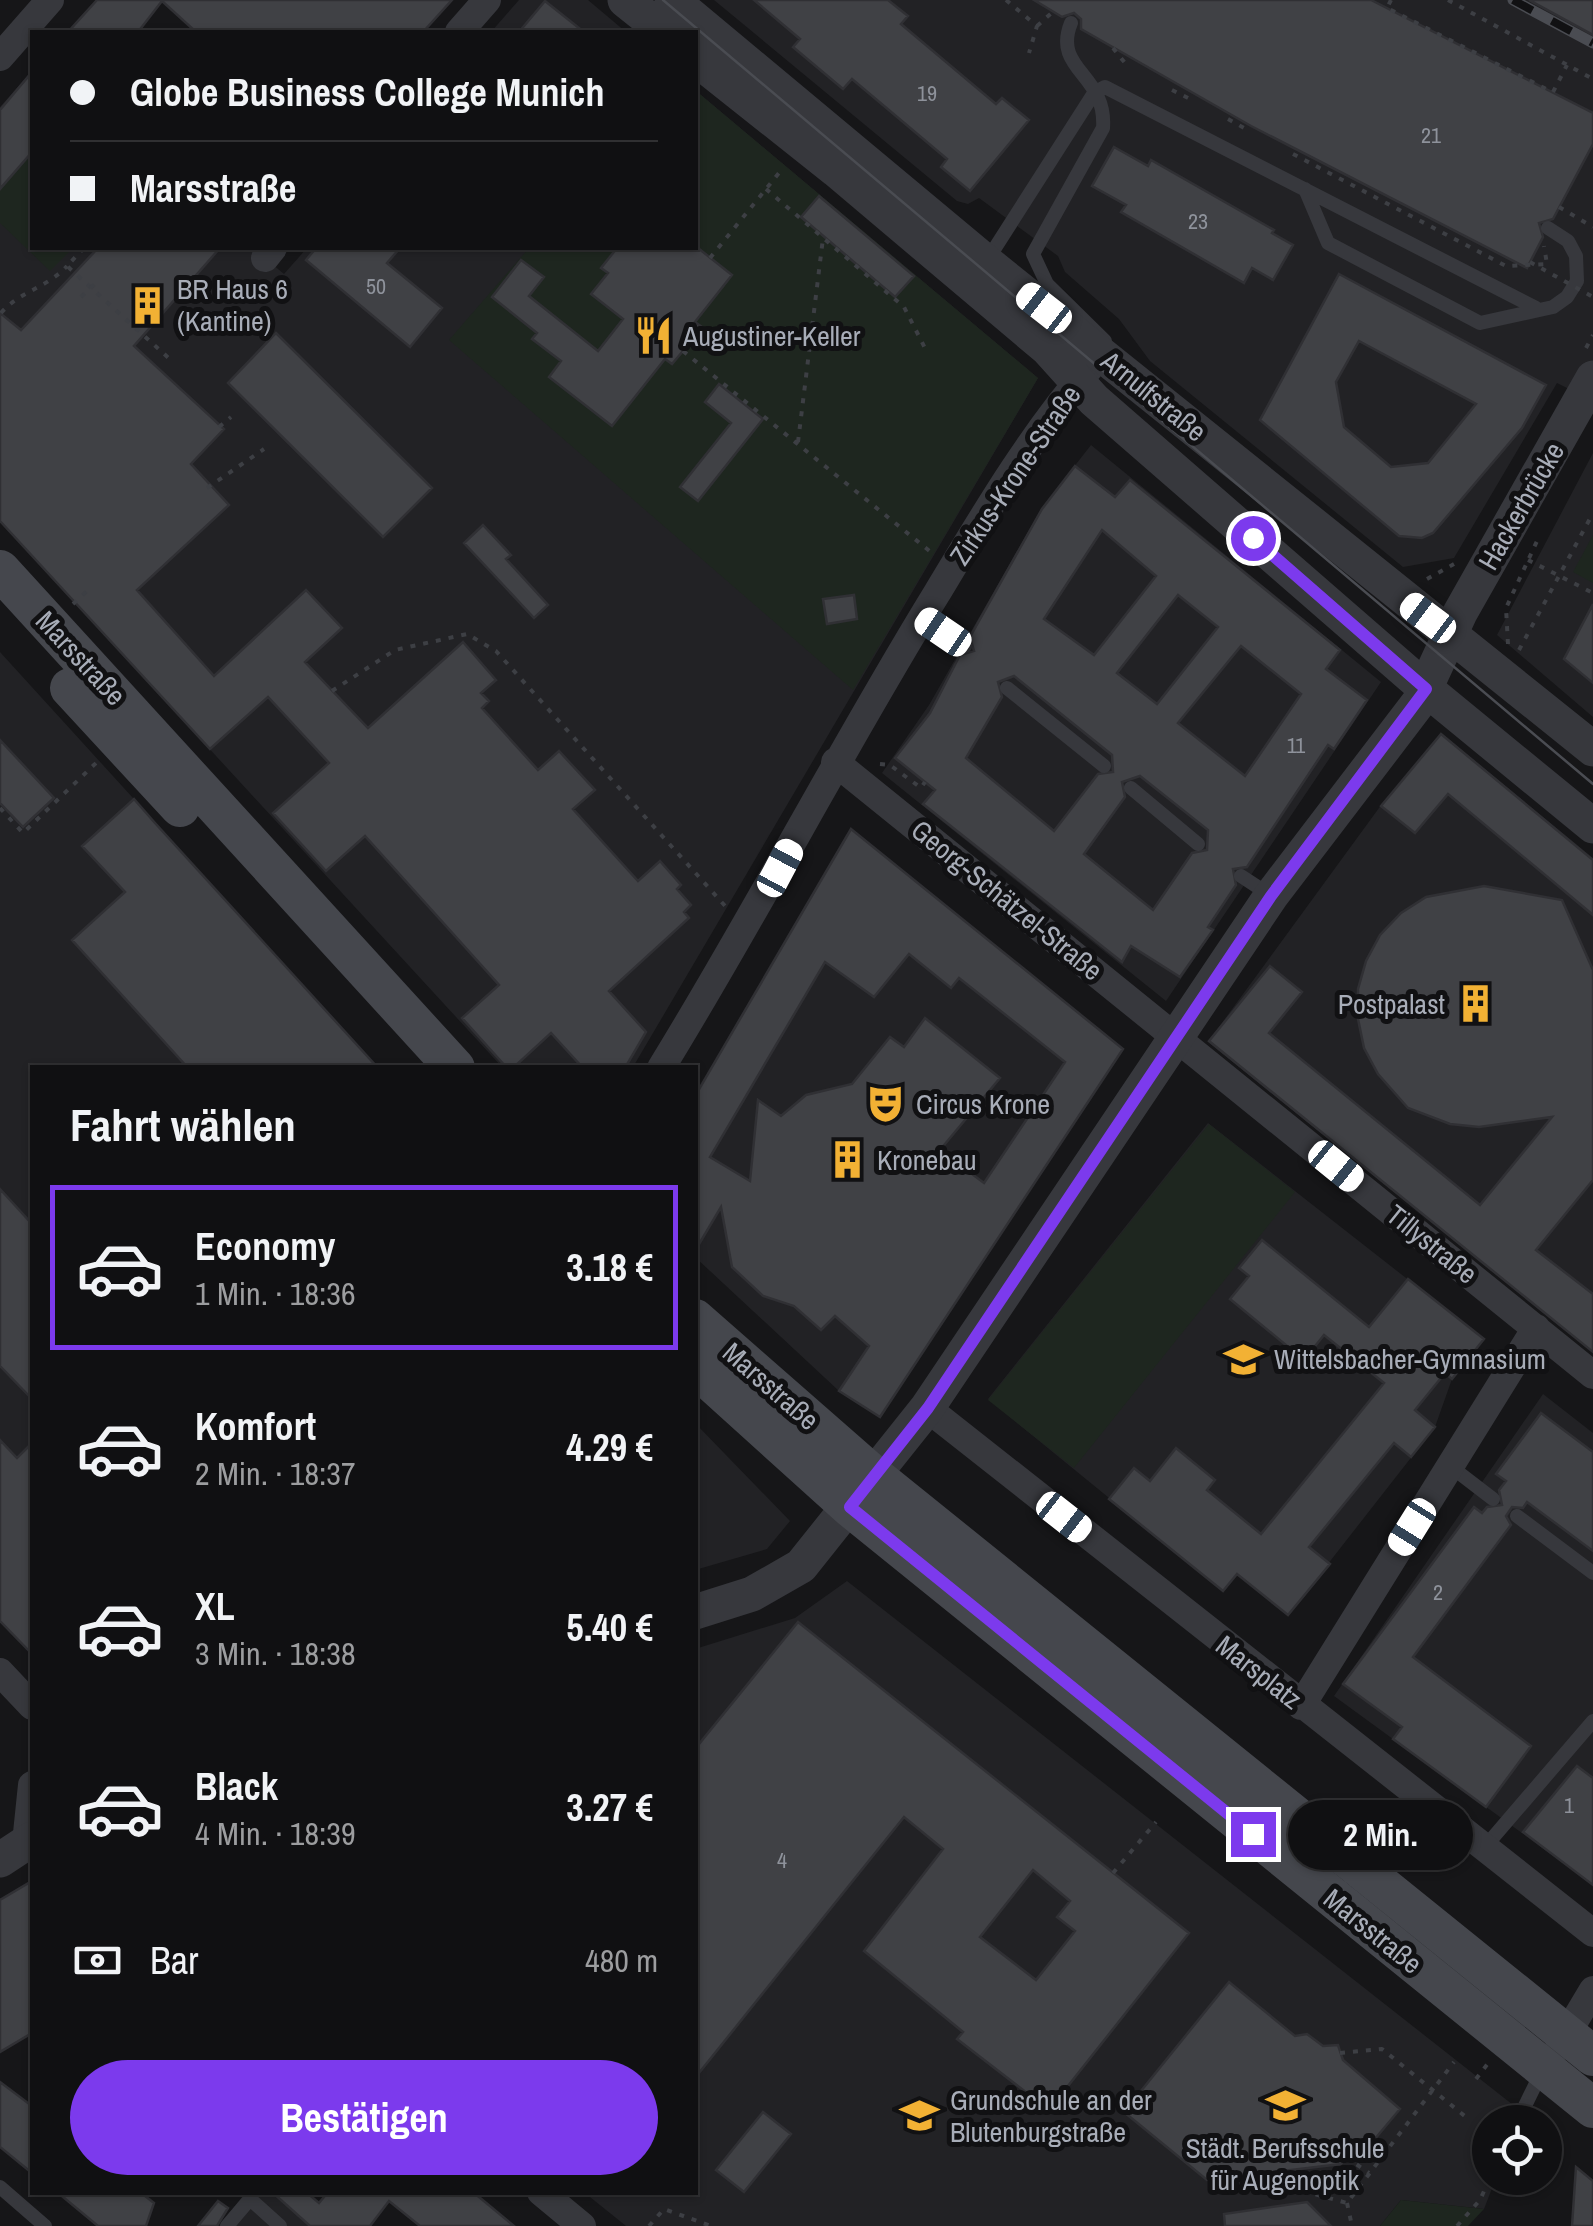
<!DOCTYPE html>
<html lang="de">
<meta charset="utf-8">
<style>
body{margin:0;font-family:"Archivo Narrow",sans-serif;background:#19191b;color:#f1f3f6;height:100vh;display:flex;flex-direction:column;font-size:38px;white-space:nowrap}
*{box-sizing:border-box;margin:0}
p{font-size:32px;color:#9c9d9f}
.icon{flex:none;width:55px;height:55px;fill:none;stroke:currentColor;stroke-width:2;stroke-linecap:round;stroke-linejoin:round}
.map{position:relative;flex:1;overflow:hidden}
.panel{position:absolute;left:30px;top:1065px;width:668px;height:1130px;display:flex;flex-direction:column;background:#101012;border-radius:0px;box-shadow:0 2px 8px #0004,0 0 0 2px #303032}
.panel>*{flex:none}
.guide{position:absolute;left:30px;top:30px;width:668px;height:220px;border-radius:0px;box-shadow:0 2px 8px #0004,0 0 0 2px #303032;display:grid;align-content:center;height:220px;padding:0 40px;background:#101012}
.controls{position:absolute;left:1472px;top:2105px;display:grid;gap:20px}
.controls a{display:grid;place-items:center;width:90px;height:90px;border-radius:50%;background:#101012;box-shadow:0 2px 8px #0004,0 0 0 2px #303032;font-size:50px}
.end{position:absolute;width:45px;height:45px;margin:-22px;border:12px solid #7c3aed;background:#fff;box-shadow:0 0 0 5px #fff}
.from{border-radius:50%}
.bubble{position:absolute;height:70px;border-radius:35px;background:#101012;box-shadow:0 2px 8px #0004,0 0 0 2px #303032;font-size:32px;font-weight:700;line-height:70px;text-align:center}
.car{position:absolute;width:30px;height:60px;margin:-30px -15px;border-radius:12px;box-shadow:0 0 8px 2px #0007;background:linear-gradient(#fff 24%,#345 0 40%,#fff 0 76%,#345 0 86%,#fff 0)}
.guide b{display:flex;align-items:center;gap:35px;height:95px;font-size:38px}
.guide b+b{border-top:2px solid #303032}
.guide i{width:25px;height:25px;background:#f1f3f6}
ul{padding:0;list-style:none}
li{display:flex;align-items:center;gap:30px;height:165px;margin:0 20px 15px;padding:0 20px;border:5px solid transparent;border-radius:0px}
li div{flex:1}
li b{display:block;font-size:38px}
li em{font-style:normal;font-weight:700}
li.current{border-color:#7c3aed}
li>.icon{width:90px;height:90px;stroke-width:1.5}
h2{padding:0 40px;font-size:45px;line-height:120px}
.pay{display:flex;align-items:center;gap:25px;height:110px;padding:0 40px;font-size:38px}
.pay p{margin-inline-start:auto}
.cta{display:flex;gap:20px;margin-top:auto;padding:20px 40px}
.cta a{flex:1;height:115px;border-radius:60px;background:#7c3aed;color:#fff;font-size:40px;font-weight:700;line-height:115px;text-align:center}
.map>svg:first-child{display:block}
.built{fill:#222225}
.green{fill:#1e261f}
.building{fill:#404145;stroke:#303034;stroke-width:2.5;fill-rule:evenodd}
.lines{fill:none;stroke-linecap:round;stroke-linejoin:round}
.path{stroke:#3d3f44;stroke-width:4;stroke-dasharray:5 8;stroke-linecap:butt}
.service{stroke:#37383d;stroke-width:14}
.minor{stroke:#37383d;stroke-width:28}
.tertiary{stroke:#37383d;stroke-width:35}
.secondary{stroke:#45474d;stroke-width:40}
.tram{stroke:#4a4c52;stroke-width:2.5}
.rail-casing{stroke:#4a4c52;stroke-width:11}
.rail{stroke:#111113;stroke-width:8;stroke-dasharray:22;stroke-linecap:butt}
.path-bridge{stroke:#3d3f44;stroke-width:4;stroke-dasharray:5 8;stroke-linecap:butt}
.route{stroke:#7c3aed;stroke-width:12}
.labels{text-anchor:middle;stroke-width:10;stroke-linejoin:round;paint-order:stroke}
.number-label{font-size:22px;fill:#8e929b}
.poi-label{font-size:28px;fill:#a8adb8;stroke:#111113;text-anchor:start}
.street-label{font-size:28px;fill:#a8adb8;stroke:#111113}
</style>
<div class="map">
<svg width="1593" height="2226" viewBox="0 0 1593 2226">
<rect width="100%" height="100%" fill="#161618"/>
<path class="built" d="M 519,0 L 588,0 L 626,32 L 491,32 Z
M 714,0 L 1593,0 L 1593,401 L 1557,383 L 1454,558 L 1403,567 L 1150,361 L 1119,319 L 1065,272 L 1058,256 L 979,198 L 968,204 L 957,201 Z
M 32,71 L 32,248 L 253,248 L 284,274 L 307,248 L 695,248 L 695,90 L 1038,378 L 633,1067 L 502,1067 L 0,521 L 0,107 Z
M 1091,445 L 1381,682 L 1166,1001 L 882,773 L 929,705 L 1041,509 Z
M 1593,453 L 1593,717 L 1497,635 Z
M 0,652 L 378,1067 L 32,1068 L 32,1646 L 0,1614 Z
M 1441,733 L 1593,858 L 1593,1352 L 1208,1042 L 1379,808 Z
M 851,829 L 1123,1049 L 880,1417 L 839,1391 L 695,1257 L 695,1096 Z
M 1208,1123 L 1484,1339 L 1452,1379 L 1435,1427 L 1288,1615 L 1238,1574 L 1223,1591 L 988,1399 Z
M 1543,1394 L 1593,1433 L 1593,1885 L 1334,1696 Z
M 695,1423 L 790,1521 L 767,1549 L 695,1570 Z
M 847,1581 L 1522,2112 L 1518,2122 L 1490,2122 L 1490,2178 L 1496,2178 L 1484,2209 L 1401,2200 L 1380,2226 L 626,2226 L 585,2193 L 695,2192 L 695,1649 L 795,1618 Z
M 246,2192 L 272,2193 L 310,2226 L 219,2226 Z"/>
<path class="green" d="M 695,90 L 1038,378 L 853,690 L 449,340 L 529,248 L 695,248 Z
M 32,152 L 32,248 L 73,248 L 50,271 L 0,223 L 0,189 Z
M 1593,535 L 1593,583 L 1573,572 Z
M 1209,1124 L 1295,1192 L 1074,1468 L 988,1400 Z
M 1401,2200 L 1484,2209 L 1468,2226 L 1380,2226 Z"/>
<path class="building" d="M 97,0 L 452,0 L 423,32 L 196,32 L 162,1 L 138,32 L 68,32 Z
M 754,0 L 888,0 L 908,16 L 901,24 L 996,104 L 1002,98 L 1029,120 L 970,191 L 941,167 L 947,159 L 852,79 L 843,89 L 793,47 L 800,39 Z
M 1034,0 L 1371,0 L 1593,113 L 1593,144 L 1553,219 L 1539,223 L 1543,237 L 1527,268 L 1251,126 L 1081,29 L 1081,19 L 1074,13 L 1062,17 Z
M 1529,0 L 1593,0 L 1593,35 Z
M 545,1 L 584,32 L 519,32 Z
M 32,72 L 32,152 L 0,189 L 0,110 Z
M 1114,147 L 1148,166 L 1151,160 L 1274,230 L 1272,233 L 1293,245 L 1273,280 L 1252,268 L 1244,283 L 1121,212 L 1126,205 L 1092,186 Z
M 819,196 L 914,276 L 895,297 L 801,217 Z
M 98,248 L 220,248 L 134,346 L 224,429 L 191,464 L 229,505 L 137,590 L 214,676 L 306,590 L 342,628 L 305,662 L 368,728 L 463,642 L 496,680 L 481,693 L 489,701 L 482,708 L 538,770 L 559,751 L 595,790 L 573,809 L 638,881 L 660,861 L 681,885 L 677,889 L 691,905 L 684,912 L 689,918 L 609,991 L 646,1032 L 625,1068 L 583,1068 L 551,1033 L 513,1068 L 507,1068 L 462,1018 L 499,985 L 365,836 L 326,871 L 273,813 L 329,763 L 268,697 L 210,749 L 0,521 L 0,313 L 21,330 Z
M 316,248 L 400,248 L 387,263 L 442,308 L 410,347 L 306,260 Z
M 617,248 L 698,248 L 732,275 L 695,322 L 702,327 L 683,351 L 672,364 L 665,359 L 612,426 L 549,377 L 561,361 L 532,339 L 537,333 L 492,297 L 521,260 L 544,277 L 529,296 L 598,351 L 623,319 L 591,294 L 608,273 L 601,268 Z
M 1339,274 L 1546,385 L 1522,428 L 1433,533 L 1422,538 L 1399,536 L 1260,420 ZM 1359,341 L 1476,404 L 1428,463 L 1391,467 L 1344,427 L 1336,382 Z
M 276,333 L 432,488 L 383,537 L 228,383 Z
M 719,384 L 763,419 L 698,501 L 680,487 L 731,423 L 705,402 Z
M 1075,466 L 1115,497 L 1130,480 L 1340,650 L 1326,669 L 1367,700 L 1334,749 L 1328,745 L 1247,867 L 1233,869 L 1236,885 L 1208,927 L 1213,930 L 1180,977 L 1131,946 L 1122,962 L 923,804 L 935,790 L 895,758 L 930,713 L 960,655 L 974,651 L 970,637 L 1042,509 ZM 1102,530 L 1156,576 L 1094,655 L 1044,619 ZM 1178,595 L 1218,627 L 1157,704 L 1117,673 ZM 1241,646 L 1301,694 L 1245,776 L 1178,723 ZM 1014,676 L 1112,755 L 1113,772 L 1098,774 L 1054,831 L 966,758 L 1002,697 L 998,682 ZM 1140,776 L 1208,830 L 1207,850 L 1192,853 L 1153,910 L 1084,854 L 1125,797 L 1122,782 Z
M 483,525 L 511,555 L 506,559 L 548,605 L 534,618 L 464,543 Z
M 854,595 L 857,619 L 827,624 L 823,599 Z
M 1593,604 L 1593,683 L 1564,659 Z
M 1441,734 L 1593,860 L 1593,915 L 1448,794 L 1415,833 L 1381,806 Z
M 0,740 L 54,798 L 23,827 L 0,803 Z
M 134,799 L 155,823 L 378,1068 L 188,1068 L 72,940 L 125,892 L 82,846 Z
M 851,829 L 1123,1049 L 880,1417 L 839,1391 L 869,1346 L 835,1316 L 821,1330 L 794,1306 L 763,1296 L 732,1267 L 721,1207 L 695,1251 L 695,1096 ZM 909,954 L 951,988 L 959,978 L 1065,1062 L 984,1183 L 940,1150 L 1000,1078 L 925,1018 L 904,1047 L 890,1037 L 852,1084 L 806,1095 L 781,1116 L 758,1100 L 750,1181 L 710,1157 L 825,962 L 874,997 Z
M 1484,886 L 1562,900 L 1593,970 L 1593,1180 L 1536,1250 L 1593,1294 L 1593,1352 L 1209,1041 L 1270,966 L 1302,992 L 1269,1033 L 1480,1205 L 1552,1117 L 1479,1127 L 1450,1124 L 1408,1108 L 1378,1074 L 1364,1048 L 1358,1019 L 1358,989 L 1366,961 L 1380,935 L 1401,913 L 1426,897 Z
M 0,1189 L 32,1224 L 32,1399 L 0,1366 Z
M 1262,1240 L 1369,1327 L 1408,1279 L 1484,1339 L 1452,1379 L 1445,1373 L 1415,1410 L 1435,1427 L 1411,1457 L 1394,1443 L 1309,1547 L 1330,1564 L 1288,1615 L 1237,1574 L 1223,1591 L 1109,1499 L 1134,1468 L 1150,1481 L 1176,1448 L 1215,1480 L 1207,1490 L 1261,1534 L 1384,1383 L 1324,1335 L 1304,1360 L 1230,1299 L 1249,1276 L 1239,1268 Z
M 1541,1413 L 1593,1452 L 1593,1551 L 1527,1502 L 1523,1508 L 1512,1507 L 1506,1516 L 1511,1525 L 1413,1657 L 1531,1746 L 1486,1807 L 1393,1739 L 1402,1727 L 1343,1684 L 1474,1507 L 1482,1513 L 1487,1507 L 1502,1505 L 1499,1490 L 1506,1481 L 1496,1474 Z
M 0,1440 L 17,1458 L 32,1443 L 32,1654 L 0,1621 Z
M 798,1622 L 1189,1933 L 1049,2110 L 957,2039 L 963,2032 L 864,1951 L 943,1849 L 904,1817 L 695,2078 L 695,1749 ZM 1033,1870 L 1070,1901 L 1057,1917 L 1075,1931 L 1036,1980 L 980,1937 Z
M 1577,1766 L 1593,1778 L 1593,1885 L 1523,1832 Z
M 32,1881 L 32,2033 L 0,2052 L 0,1900 Z
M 1229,1982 L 1295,2036 L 1307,2034 L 1323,2046 L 1338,2045 L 1343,2060 L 1400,2109 L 1369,2146 L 1352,2147 L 1341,2164 L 1207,2180 L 1124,2112 Z
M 0,2082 L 32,2106 L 32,2173 L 0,2147 Z
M 763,2112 L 791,2134 L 744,2192 L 716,2170 Z
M 1576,2167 L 1593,2181 L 1593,2226 L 1572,2226 Z
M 57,2192 L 140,2192 L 154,2203 L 146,2226 L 98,2226 Z
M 272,2192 L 306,2192 L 319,2203 L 328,2192 L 473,2192 L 514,2226 L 420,2226 L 389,2201 L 370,2226 L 310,2226 Z
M 218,2201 L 228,2208 L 217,2226 L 198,2226 Z
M 1307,2202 L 1331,2226 L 1225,2226 L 1224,2214 Z"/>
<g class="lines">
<path class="path" d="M 1006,0 L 1037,26 L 1029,53
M 1391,0 L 1387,8 L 1552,92
M 1448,0 L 1593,79
M 1037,26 L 1056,9
M 1113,48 L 1129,68
M 1172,90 L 1188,98
M 1553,92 L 1567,65
M 1228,119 L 1244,128
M 1293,154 L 1506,266 L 1547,264 L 1544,246
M 766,189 L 904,307 L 927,352
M 1559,207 L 1593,227
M 84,248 L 67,266 L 173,362
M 710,258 L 783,168
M 1,313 C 20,291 47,288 67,266
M 1586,348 L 1593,335
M 683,351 L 932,553
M 219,427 L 231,417
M 798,442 L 823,238
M 207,488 L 264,449
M 1528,560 L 1593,593
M 1427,579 L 1454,564
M 73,604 L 87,591
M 1508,644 L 1506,608 L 1537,541
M 1519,650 L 1593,513
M 332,691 L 395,650 L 467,634 L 496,651 L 726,907
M 880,764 L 890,765 L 921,788 L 925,782
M 0,808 L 23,833 L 96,763
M 1113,1873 L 1156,1822
M 1340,2053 L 1382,2049 L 1466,2117
M 1476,2079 L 1489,2062
M 1346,2157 L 1369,2173
M 1303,2191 L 1347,2203 L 1454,2062
M 1347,2203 L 1352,2226
M 649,2226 L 664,2209 L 711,2226
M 1457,2226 L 1480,2200 L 1490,2178"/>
<path class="service" d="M 1071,23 C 1052,70 1107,74 1103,128 L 1033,254 L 1047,284 L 1105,341
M 1305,189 L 1328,243 L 1480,323 L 1553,307 L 1567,297 L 1577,281 L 1576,256 L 1568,241 L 1548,228
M 986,262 L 1094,93 L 1105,87 L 1536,308
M 922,617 L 965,646
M 1007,688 L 1104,766
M 1131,788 L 1198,844
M 1241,876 L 1270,895
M 1450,1466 L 1493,1499
M 1517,1516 L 1593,1573
M 1484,1848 L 1593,1721
M 1522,2112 L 1543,2069
M 0,2187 L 45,2226
M 227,2226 L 250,2199 L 280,2226"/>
<path class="minor" d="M 459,32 L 487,0
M 0,57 L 50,0
M 265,258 L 273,248
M 835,762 L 1593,1375
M 661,1068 C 757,912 841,749 937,593 C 984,515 1031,435 1091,366
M 927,1408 L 1593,1933
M 0,1672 L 32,1706
M 1301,1706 L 1536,1328
M 26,1843 L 32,1785
M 1559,2047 L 1593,1990
M 541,2192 L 582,2226"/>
<path class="tertiary" d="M 625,0 L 665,32
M 672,0 L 986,262 L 1593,749
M 695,58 L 836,170 L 1048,349 L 1094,400 L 1426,689 L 1593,826
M 695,1612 L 752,1594 L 801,1566 L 927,1408 L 1271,896 L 1419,702 L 1460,613 L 1593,378
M 0,1860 L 32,1839"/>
<path class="secondary" d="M 0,570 L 455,1068
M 70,688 L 180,807
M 695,1319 L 873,1475 L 1593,2056
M 695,1367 L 850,1507 L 1593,2108"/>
<path class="tram" d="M 663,0 L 1593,784"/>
<defs>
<path id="rail" d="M 1513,0 L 1593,43"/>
</defs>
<use href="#rail" class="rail-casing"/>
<use href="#rail" class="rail"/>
<path class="path-bridge" d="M 1530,262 L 1593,297
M 81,297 L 98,281"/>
</g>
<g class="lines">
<path class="route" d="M 1253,538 L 1426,689 L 1271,896 L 928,1408 L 850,1507 L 1253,1834"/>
</g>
<defs>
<symbol id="building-bare" viewBox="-9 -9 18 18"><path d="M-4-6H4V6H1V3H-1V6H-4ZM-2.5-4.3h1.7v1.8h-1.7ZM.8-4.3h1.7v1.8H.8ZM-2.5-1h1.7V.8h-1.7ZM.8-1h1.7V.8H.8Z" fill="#f2b134" stroke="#111113" stroke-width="2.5" paint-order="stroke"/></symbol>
<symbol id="restaurant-bare" viewBox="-9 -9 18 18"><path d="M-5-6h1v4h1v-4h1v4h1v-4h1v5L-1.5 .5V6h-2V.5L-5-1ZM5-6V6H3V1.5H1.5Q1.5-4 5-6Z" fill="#f2b134" stroke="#111113" stroke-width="2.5" paint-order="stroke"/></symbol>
<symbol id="theatre-bare" viewBox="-9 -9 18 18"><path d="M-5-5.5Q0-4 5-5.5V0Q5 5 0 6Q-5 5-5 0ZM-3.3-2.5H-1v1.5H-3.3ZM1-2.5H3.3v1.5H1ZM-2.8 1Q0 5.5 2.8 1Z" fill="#f2b134" stroke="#111113" stroke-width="2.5" paint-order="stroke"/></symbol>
<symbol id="school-bare" viewBox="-9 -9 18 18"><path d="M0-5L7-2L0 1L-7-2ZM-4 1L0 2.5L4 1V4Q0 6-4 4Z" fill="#f2b134" stroke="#111113" stroke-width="2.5" paint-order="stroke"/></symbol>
</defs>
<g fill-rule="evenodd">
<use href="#building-bare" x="120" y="278" width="55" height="55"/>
<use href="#restaurant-bare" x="626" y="308" width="55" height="55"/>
<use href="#building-bare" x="1448" y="976" width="55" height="55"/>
<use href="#theatre-bare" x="858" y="1076" width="55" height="55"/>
<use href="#building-bare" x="820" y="1132" width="55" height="55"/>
<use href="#school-bare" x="1216" y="1332" width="55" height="55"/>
<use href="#school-bare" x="1258" y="2078" width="55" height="55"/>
<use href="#school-bare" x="892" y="2088" width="55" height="55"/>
</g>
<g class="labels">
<g class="number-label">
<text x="927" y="101">19</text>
<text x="1431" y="143">21</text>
<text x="1198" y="229">23</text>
<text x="376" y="294">50</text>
<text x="1296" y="753">11</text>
<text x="1438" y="1600">2</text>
<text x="1569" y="1813">1</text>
<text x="782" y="1868">4</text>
</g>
<g class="poi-label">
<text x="177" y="299">BR Haus 6<tspan x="177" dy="32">(Kantine)</tspan></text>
<text x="683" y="346">Augustiner-Keller</text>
<text x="1445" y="1014" text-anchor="end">Postpalast</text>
<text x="916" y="1114">Circus Krone</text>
<text x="877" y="1170">Kronebau</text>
<text x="1274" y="1369">Wittelsbacher-Gymnasium</text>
<text x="950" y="2110">Grundschule an der<tspan x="950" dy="32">Blutenburgstraße</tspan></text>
<text x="1285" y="2158" text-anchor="middle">Städt. Berufsschule<tspan x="1285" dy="32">für Augenoptik</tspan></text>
</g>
<g class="street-label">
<text transform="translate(1154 396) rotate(39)" y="10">Arnulfstraße</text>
<text transform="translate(1015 475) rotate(-56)" y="10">Zirkus-Krone-Straße</text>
<text transform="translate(1521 506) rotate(-60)" y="10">Hackerbrücke</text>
<text transform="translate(81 658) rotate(47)" y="10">Marsstraße</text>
<text transform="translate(1007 900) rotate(39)" y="10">Georg-Schätzel-Straße</text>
<text transform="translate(1432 1244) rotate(39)" y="10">Tillystraße</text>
<text transform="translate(771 1386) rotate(41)" y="10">Marsstraße</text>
<text transform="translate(1259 1672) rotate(38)" y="10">Marsplatz</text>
<text transform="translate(1373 1931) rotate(39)" y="10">Marsstraße</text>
</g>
</g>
</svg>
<div class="controls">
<a><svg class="icon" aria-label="locate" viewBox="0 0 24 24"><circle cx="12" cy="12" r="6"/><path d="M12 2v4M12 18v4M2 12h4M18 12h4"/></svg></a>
</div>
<i class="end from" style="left:1253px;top:538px"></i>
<i class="end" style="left:1253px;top:1834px"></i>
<div class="bubble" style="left:1288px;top:1800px;width:185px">2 Min.</div>
<i class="car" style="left:1044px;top:308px;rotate:308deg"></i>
<i class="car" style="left:1428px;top:618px;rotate:307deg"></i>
<i class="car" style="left:943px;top:632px;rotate:304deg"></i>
<i class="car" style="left:780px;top:868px;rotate:28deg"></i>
<i class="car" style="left:1336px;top:1166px;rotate:129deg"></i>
<i class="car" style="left:1064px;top:1517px;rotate:128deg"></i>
<i class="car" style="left:1412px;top:1527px;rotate:212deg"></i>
<div class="guide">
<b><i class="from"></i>Globe Business College Munich</b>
<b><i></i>Marsstraße</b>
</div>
<section class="panel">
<h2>Fahrt wählen</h2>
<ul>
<li class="current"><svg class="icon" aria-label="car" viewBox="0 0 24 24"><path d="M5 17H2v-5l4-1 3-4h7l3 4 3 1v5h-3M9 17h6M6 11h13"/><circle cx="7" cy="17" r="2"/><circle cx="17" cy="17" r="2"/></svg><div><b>Economy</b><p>1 Min. · 18:36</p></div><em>3.18 €</em></li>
<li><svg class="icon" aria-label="car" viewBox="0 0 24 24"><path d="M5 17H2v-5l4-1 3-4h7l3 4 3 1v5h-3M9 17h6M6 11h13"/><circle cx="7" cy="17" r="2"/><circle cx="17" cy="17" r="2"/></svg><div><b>Komfort</b><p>2 Min. · 18:37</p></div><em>4.29 €</em></li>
<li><svg class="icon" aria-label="car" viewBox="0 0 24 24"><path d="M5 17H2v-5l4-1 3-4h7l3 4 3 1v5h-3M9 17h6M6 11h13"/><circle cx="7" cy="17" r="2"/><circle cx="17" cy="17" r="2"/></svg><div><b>XL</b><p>3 Min. · 18:38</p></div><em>5.40 €</em></li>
<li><svg class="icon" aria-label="car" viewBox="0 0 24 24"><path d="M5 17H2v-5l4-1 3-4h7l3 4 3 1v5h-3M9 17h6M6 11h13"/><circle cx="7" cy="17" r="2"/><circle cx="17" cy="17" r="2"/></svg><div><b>Black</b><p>4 Min. · 18:39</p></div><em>3.27 €</em></li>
</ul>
<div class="pay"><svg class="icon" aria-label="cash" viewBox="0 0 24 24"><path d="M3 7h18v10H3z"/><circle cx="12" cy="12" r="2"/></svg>Bar<p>480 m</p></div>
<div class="cta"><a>Bestätigen</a></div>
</section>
</div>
